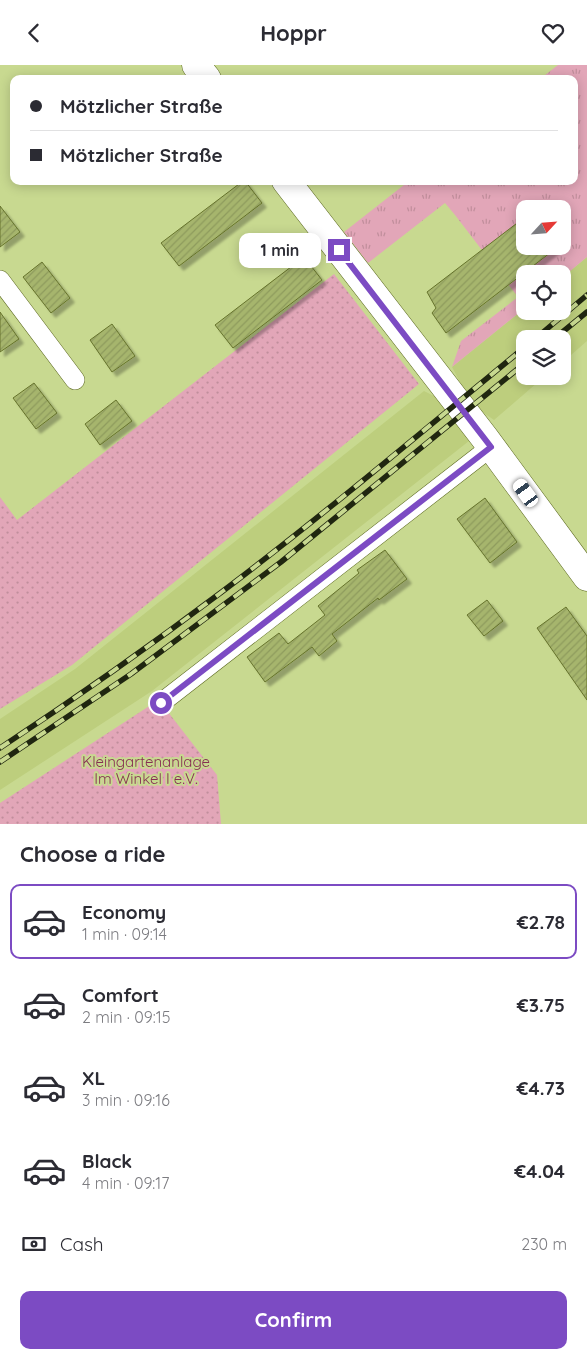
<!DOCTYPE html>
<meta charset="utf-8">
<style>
body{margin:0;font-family:Quicksand,sans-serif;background:#f7f7f7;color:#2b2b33;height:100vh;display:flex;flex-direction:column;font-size:19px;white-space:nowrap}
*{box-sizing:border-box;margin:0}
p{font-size:16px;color:#7c7c81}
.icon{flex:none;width:28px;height:28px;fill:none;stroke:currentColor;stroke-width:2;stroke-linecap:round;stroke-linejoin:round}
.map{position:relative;height:759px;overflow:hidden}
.side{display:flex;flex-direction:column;background:#fff;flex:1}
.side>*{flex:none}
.banner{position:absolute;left:10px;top:10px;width:568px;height:110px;border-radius:10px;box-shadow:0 2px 12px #0003;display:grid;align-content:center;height:110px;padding:0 20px;background:#fff}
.needle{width:32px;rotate:64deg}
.fabs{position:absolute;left:516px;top:135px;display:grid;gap:10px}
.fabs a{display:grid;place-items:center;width:55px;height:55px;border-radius:10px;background:#fff;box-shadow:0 2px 12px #0003;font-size:25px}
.end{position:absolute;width:22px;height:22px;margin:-11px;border:6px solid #7c4bc3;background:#fff;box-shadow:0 0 0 2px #fff}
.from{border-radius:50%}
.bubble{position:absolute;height:35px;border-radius:10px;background:#fff;box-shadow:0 2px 12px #0003;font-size:16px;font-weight:700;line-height:35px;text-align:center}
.car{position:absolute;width:15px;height:30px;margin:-15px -8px;border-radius:6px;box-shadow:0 0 4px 1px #0007;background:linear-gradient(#fff 24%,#345 0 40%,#fff 0 76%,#345 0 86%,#fff 0)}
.banner b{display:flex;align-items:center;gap:18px;height:48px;font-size:19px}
.banner b+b{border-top:1px solid #e1e1e2}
.banner i{width:12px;height:12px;background:#2b2b33}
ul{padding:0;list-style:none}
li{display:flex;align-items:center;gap:15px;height:75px;margin:0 10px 8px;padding:0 10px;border:2px solid transparent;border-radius:10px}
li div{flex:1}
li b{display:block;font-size:19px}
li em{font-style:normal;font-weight:700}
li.active{border-color:#7c4bc3}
li>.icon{width:45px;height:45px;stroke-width:1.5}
h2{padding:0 20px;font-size:22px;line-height:60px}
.pay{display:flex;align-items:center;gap:12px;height:55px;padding:0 20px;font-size:19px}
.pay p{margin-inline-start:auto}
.button{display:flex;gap:10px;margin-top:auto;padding:10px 20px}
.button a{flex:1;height:58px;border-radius:10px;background:#7c4bc3;color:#fff;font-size:20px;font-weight:700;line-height:58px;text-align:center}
header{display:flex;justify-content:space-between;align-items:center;height:65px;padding:0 20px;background:#fff;font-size:22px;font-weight:700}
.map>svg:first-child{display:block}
.built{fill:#bdce7d}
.park{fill:url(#park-tufts);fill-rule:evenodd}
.garden{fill:url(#garden-dots)}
.building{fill:url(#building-hatch);stroke:#66732c;filter:url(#shadow)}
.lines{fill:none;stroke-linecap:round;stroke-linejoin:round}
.street-casing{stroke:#5b681f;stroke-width:20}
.secondary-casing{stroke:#5b681f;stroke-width:29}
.street{stroke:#fff;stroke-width:19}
.secondary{stroke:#fff;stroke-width:28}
.rail-casing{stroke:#202610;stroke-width:5.5}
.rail{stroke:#c8d990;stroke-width:4;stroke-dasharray:11;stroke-linecap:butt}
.route{stroke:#7c4bc3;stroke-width:6}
.labels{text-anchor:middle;stroke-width:4;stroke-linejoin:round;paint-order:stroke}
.park-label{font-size:15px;fill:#862f52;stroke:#c8d990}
</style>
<header><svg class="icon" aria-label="back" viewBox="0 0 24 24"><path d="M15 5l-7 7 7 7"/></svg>Hoppr<svg class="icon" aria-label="heart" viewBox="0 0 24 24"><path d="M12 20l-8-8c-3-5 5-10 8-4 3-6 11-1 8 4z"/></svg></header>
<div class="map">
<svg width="587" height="759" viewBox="0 0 587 759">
<defs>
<pattern id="park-tufts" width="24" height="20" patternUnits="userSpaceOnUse" patternTransform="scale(1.25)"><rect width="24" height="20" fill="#e2a6b8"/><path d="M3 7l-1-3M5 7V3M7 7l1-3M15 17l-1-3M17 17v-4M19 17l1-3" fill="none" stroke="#c18e9c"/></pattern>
<pattern id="garden-dots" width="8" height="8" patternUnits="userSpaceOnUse" patternTransform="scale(1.25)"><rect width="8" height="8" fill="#e2a6b8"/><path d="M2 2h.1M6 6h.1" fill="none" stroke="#c18e9c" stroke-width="1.8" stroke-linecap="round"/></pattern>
<pattern id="building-hatch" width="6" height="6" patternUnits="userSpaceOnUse" patternTransform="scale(1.25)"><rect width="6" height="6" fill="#a6b56d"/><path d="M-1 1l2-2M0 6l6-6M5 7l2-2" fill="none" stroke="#8e9b5d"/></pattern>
<filter id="shadow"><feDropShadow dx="4.5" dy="4.5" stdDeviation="1" flood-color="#0004"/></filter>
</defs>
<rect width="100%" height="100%" fill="#c8d990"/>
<path class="built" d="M 587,192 L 587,276 L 563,297 L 562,274 L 525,274 L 525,311 L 545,311 L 494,355 L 481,346 L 463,360 L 469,376 L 152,626 L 0,725 L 0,654 L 75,604 L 424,326 L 444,336 L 462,321 L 452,302 L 525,243 L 525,246 L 562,246 L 563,212 Z"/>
<path class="park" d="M 558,0 L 587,0 L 587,192 L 563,212 L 562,209 L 525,209 L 525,243 L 452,302 L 461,276 L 518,232 L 455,150 L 445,138 L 368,198 L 344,167 L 409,116 L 574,116 L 574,14 L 540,14 ZM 525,144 L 562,144 L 562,181 L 525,181 Z"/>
<path class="garden" d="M 334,209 L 419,319 L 72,600 L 0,644 L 0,432 L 17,455 Z
M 157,636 L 161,638 L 217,710 L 221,759 L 0,759 L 0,738 Z"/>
<path class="building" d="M 243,116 L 245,116 L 262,138 L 179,201 L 161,178 Z
M 0,141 L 20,167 L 0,182 Z
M 525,152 L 525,181 L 559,181 L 446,268 L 432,248 L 436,243 L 427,227 Z
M 304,192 L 322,215 L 233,283 L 215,260 Z
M 42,197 L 70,233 L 51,248 L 23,212 Z
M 0,247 L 19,274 L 0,287 Z
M 112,259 L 135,291 L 112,307 L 90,275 Z
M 34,318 L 57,348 L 36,364 L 13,333 Z
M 116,335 L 132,356 L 100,380 L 85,359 Z
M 485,433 L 517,477 L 490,498 L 457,454 Z
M 385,485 L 407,514 L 379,535 L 378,533 L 332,569 L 337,576 L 319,591 L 312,582 L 265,617 L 247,592 L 279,568 L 288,579 L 325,550 L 318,541 L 359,508 L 357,505 Z
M 487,535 L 503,556 L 484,571 L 467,550 Z
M 566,542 L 587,571 L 587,635 L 537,563 Z"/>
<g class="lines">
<defs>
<path id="street" d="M 0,215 L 75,315
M 161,638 L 491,382"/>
<path id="secondary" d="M 196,0 L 207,14
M 286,116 L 484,372 L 587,512"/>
</defs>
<use href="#street" class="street-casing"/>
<use href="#secondary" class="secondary-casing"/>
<use href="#street" class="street"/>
<use href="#secondary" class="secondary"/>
<defs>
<path id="rail" d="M 535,274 L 587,230
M 554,274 L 587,247
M 0,683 C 76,633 150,581 223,526 C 326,448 425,364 525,282
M 0,697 L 131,609 L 281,497 L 525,298"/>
</defs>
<use href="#rail" class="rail-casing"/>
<use href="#rail" class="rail"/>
</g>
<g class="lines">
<path class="route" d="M 161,638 L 491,382 L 339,185"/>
</g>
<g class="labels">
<g class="park-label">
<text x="146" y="702">Kleingartenanlage<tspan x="146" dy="17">Im Winkel I e.V.</tspan></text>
</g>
</g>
</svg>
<div class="fabs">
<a><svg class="needle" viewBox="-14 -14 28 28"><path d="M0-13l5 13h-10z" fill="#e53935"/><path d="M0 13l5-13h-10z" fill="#7c7c81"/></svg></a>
<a><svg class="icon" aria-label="locate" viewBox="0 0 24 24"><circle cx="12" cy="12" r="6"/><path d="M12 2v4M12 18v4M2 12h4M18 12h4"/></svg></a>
<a><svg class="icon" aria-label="layers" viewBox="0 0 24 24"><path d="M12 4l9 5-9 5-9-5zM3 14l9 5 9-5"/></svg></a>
</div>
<i class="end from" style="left:161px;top:638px"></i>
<i class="end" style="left:339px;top:185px"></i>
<div class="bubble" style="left:239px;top:168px;width:82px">1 min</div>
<i class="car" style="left:526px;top:428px;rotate:324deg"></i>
<div class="banner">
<b><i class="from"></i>Mötzlicher Straße</b>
<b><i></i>Mötzlicher Straße</b>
</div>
</div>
<section class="side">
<h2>Choose a ride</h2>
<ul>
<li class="active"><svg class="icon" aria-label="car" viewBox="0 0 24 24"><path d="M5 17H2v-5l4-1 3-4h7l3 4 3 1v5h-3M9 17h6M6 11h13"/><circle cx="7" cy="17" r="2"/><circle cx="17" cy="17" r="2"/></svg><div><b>Economy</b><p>1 min · 09:14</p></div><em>€2.78</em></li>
<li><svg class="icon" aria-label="car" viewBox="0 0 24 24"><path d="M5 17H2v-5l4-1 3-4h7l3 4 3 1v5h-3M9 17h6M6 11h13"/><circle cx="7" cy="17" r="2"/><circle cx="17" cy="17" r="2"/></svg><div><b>Comfort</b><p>2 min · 09:15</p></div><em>€3.75</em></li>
<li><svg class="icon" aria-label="car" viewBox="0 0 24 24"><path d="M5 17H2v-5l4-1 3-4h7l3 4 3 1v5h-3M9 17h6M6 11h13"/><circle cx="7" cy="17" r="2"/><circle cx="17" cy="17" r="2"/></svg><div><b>XL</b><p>3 min · 09:16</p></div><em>€4.73</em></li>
<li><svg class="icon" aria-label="car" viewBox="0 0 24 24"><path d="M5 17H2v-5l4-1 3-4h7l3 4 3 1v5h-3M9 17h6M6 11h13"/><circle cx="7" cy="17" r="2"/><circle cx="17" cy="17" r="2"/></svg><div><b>Black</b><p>4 min · 09:17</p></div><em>€4.04</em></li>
</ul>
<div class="pay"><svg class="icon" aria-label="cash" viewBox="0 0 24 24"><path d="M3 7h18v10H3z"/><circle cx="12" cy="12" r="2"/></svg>Cash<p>230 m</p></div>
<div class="button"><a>Confirm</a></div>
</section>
